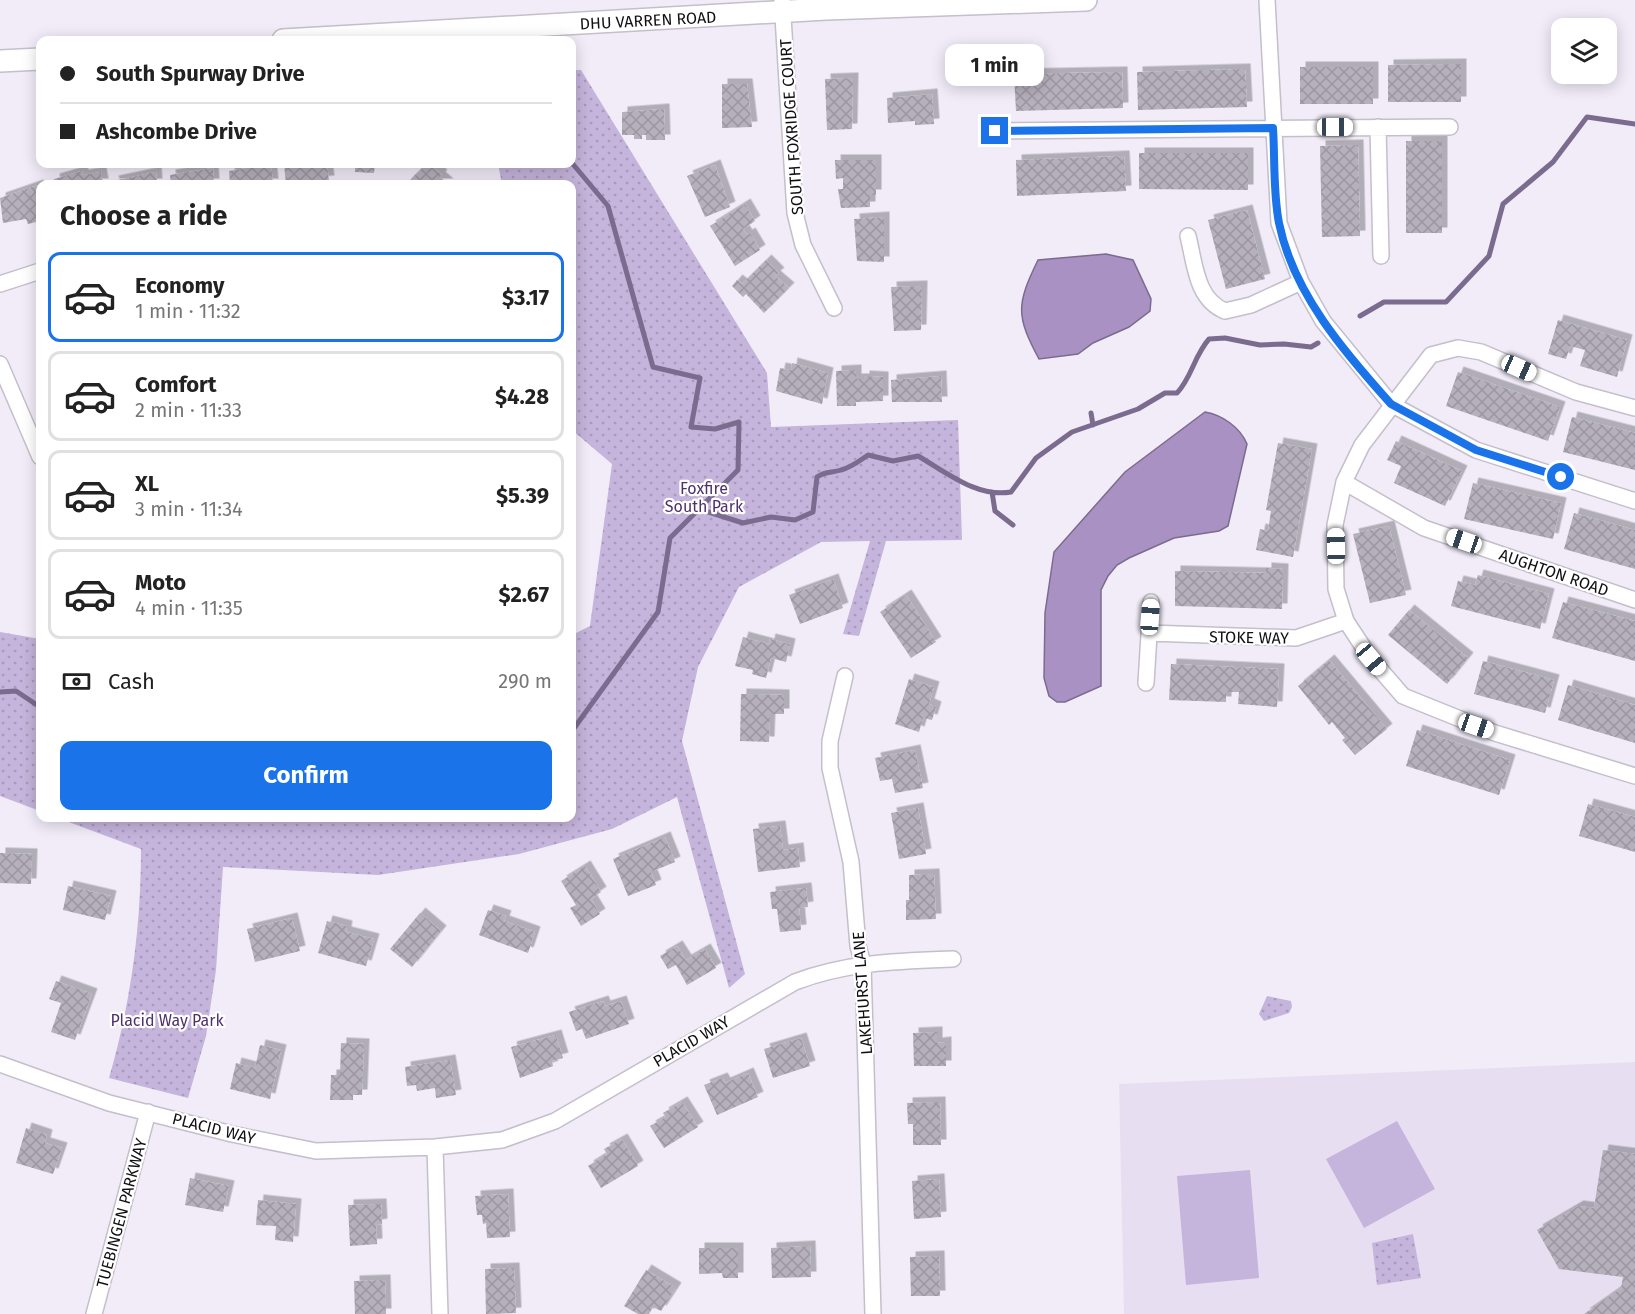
<!DOCTYPE html>
<meta charset="utf-8">
<style>
body{margin:0;font-family:"Fira Sans",sans-serif;background:#f6f6f6;color:#222;height:100vh;display:flex;flex-direction:column;font-size:22px;white-space:nowrap}
*{box-sizing:border-box;margin:0}
p{font-size:20px;color:#767676}
.icon{flex:none;width:33px;height:33px;fill:none;stroke:currentColor;stroke-width:2;stroke-linecap:round;stroke-linejoin:round}
.map{position:relative;flex:1;overflow:hidden}
.drawer{position:absolute;left:36px;top:180px;width:540px;height:642px;display:flex;flex-direction:column;background:#fff;border-radius:12px;box-shadow:0 3px 15px #0003}
.drawer>*{flex:none}
.banner{position:absolute;left:36px;top:36px;width:540px;height:132px;border-radius:12px;box-shadow:0 3px 15px #0003;display:grid;align-content:center;height:132px;padding:0 24px;background:#fff}
.buttons{position:absolute;left:1551px;top:18px;display:grid;gap:12px}
.buttons a{display:grid;place-items:center;width:66px;height:66px;border-radius:12px;background:#fff;box-shadow:0 3px 15px #0003;font-size:30px}
.end{position:absolute;width:27px;height:27px;margin:-14px;border:8px solid #1a73e8;background:#fff;box-shadow:0 0 0 3px #fff}
.from{border-radius:50%}
.bubble{position:absolute;height:42px;border-radius:12px;background:#fff;box-shadow:0 3px 15px #0003;font-size:20px;font-weight:700;line-height:42px;text-align:center}
.car{position:absolute;width:18px;height:36px;margin:-18px -9px;border-radius:8px;box-shadow:0 0 4px 2px #0007;background:linear-gradient(#fff 24%,#345 0 40%,#fff 0 76%,#345 0 86%,#fff 0)}
.banner b{display:flex;align-items:center;gap:21px;height:57px;font-size:22px}
.banner b+b{border-top:2px solid #e0e0e0}
.banner i{width:15px;height:15px;background:#222}
ul{padding:0;list-style:none}
li{display:flex;align-items:center;gap:18px;height:90px;margin:0 12px 9px;padding:0 12px;border:3px solid #e0e0e0;border-radius:12px}
li div{flex:1}
li b{display:block;font-size:22px}
li em{font-style:normal;font-weight:700}
li.current{border-color:#1a73e8}
li>.icon{width:54px;height:54px;stroke-width:1.5}
h2{padding:0 24px;font-size:27px;line-height:72px}
.pay{display:flex;align-items:center;gap:15px;height:66px;padding:0 24px;font-size:22px}
.pay p{margin-inline-start:auto}
.button{display:flex;gap:12px;margin-top:auto;padding:12px 24px}
.button a{flex:1;height:69px;border-radius:12px;background:#1a73e8;color:#fff;font-size:24px;font-weight:700;line-height:69px;text-align:center}
.map>svg:first-child{display:block}
.built{fill:#e7dff1}
.grass{fill:#c5b4db}
.park{fill:url(#park-dots)}
.water{fill:#a992c3;stroke:#7b6b8e;stroke-width:1.5}
.lines{fill:none;stroke-linecap:round;stroke-linejoin:round}
.stream{stroke:#7b6b8e;stroke-width:5}
.building{fill:url(#building-cross-hatch);filter:url(#shadow)}
.street-casing{stroke:#c4bfca;stroke-width:18}
.secondary-casing{stroke:#c4bfca;stroke-width:24}
.street{stroke:#fff;stroke-width:15}
.secondary{stroke:#fff;stroke-width:21}
.route{stroke:#1a73e8;stroke-width:8}
.labels{text-anchor:middle;stroke-width:4.5;stroke-linejoin:round;paint-order:stroke}
.street-label{font-size:16px;fill:#110f13;stroke:#fff}
.park-label{font-size:16px;fill:#4e306c;stroke:#fff}
</style>
<div class="map">
<svg width="1635" height="1314" viewBox="0 0 1635 1314">
<defs>
<pattern id="park-dots" width="8" height="8" patternUnits="userSpaceOnUse" patternTransform="scale(1.5)"><rect width="8" height="8" fill="#c5b4db"/><path d="M2 2h.1M6 6h.1" fill="none" stroke="#a89abb" stroke-width="1.8" stroke-linecap="round"/></pattern>
<pattern id="building-cross-hatch" width="8" height="8" patternUnits="userSpaceOnUse" patternTransform="scale(1.5)"><rect width="8" height="8" fill="#b5b0bb"/><path d="M0 0l8 8M0 8l8-8" fill="none" stroke="#9b96a0"/></pattern>
<filter id="shadow"><feDropShadow dx="5.5" dy="-5.5" stdDeviation="0" flood-color="#0004"/></filter>
</defs>
<rect width="100%" height="100%" fill="#f1ecf8"/>
<path class="built" d="M 1635,1062 L 1635,1314 L 1124,1314 L 1119,1084 Z"/>
<path class="grass" d="M 1397,1121 L 1435,1189 L 1364,1228 L 1326,1159 Z
M 1250,1170 L 1259,1278 L 1186,1285 L 1177,1176 Z"/>
<path class="park" d="M 572,70 L 581,70 L 767,373 L 771,427 L 958,420 L 962,540 L 886,541 L 859,636 L 843,634 L 870,541 L 821,542 L 739,587 L 698,667 L 682,741 L 745,974 L 729,988 L 677,797 L 612,829 L 519,854 L 378,875 L 223,867 L 216,970 L 206,1036 L 188,1098 L 109,1078 C 131,1002 141,928 141,849 L 58,818 L 572,818 L 572,635 L 590,626 L 612,464 L 572,430 L 572,184 L 502,184 L 498,164 L 572,164 Z
M 0,632 L 40,639 L 40,811 L 0,796 Z
M 1267,996 L 1291,1001 L 1292,1007 L 1289,1013 L 1264,1021 L 1259,1014 Z
M 1413,1234 L 1421,1278 L 1377,1285 L 1372,1243 Z"/>
<path class="water" d="M 1106,254 L 1133,260 L 1151,299 L 1150,311 L 1129,327 L 1093,343 L 1078,354 L 1039,359 C 1016,316 1016,305 1038,260 Z
M 1205,412 C 1222,415 1240,427 1247,444 L 1228,526 L 1219,531 L 1174,538 L 1129,558 L 1117,565 L 1108,576 L 1101,590 L 1101,686 L 1065,702 L 1057,702 L 1049,696 L 1044,678 L 1045,613 L 1054,552 L 1125,472 Z"/>
<g class="lines">
<path class="stream" d="M 572,163 L 608,206 L 653,367 L 700,378 L 691,427 L 715,429 L 739,422 L 738,470 L 670,538 L 658,612 L 572,731
M 1360,316 L 1384,302 L 1446,302 L 1489,256 L 1503,204 L 1553,162 L 1587,117 L 1635,124
M 1091,413 L 1093,425
M 992,492 L 995,511 L 1013,525
M 699,509 L 743,523 L 771,517 L 795,520 L 813,512 L 817,477 C 825,471 832,473 841,470 C 852,467 859,461 868,455 L 893,461 L 918,456 C 946,472 977,498 1011,492 L 1036,458 L 1072,432 L 1138,409 L 1165,393 L 1177,393 C 1192,377 1194,356 1209,339 L 1225,338 L 1260,345 L 1284,344 L 1311,347 L 1318,343
M 0,692 L 16,691 L 40,707"/>
</g>
<path class="building" d="M 1461,64 L 1461,102 L 1388,102 L 1388,65 Z
M 1300,67 L 1373,67 L 1373,104 L 1300,104 Z
M 1245,69 L 1247,107 L 1138,110 L 1137,72 Z
M 1122,72 L 1123,108 L 1016,111 L 1014,74 Z
M 853,78 L 852,129 L 827,130 L 825,79 Z
M 722,84 L 747,84 L 752,127 L 722,128 Z
M 932,94 L 934,124 L 915,125 L 915,121 L 888,123 L 887,98 Z
M 664,109 L 665,140 L 646,140 L 646,135 L 642,135 L 642,139 L 634,139 L 634,135 L 622,135 L 622,112 Z
M 1406,141 L 1442,141 L 1442,233 L 1406,233 Z
M 1358,145 L 1360,236 L 1322,237 L 1320,146 Z
M 1139,153 L 1248,153 L 1248,190 L 1139,189 Z
M 1124,156 L 1126,191 L 1017,196 L 1016,160 Z
M 835,160 L 876,160 L 876,195 L 870,195 L 870,207 L 841,208 L 838,189 L 843,189 L 843,178 L 836,179 Z
M 271,164 L 273,184 L 230,184 L 229,171 Z
M 284,164 L 327,164 L 329,181 L 286,184 Z
M 355,164 L 375,164 L 374,173 L 355,172 Z
M 387,164 L 403,164 L 403,166 L 386,165 Z
M 426,164 L 429,164 L 442,175 L 440,177 L 448,184 L 406,184 Z
M 715,165 L 730,207 L 705,217 L 687,176 Z
M 213,168 L 214,184 L 171,184 L 170,175 Z
M 82,171 L 83,175 L 101,172 L 103,184 L 55,184 L 54,179 Z
M 156,172 L 157,184 L 114,184 L 113,181 Z
M 38,185 L 40,221 L 28,224 L 26,219 L 3,223 L 0,198 Z
M 745,204 L 755,221 L 743,229 L 747,235 L 750,233 L 760,250 L 735,266 L 710,226 Z
M 1247,210 L 1265,279 L 1226,289 L 1208,220 Z
M 884,217 L 884,262 L 857,261 L 854,219 Z
M 766,260 L 779,273 L 775,276 L 789,288 L 764,313 L 746,294 L 743,297 L 732,286 L 737,280 L 742,284 Z
M 922,286 L 921,330 L 894,331 L 891,287 Z
M 1558,320 L 1627,340 L 1617,377 L 1580,366 L 1585,350 L 1570,346 L 1566,359 L 1548,354 Z
M 792,363 L 828,373 L 822,404 L 776,391 L 780,368 L 791,370 Z
M 856,370 L 856,379 L 864,379 L 864,376 L 883,377 L 883,401 L 856,402 L 856,406 L 837,406 L 836,371 Z
M 1458,372 L 1560,407 L 1548,441 L 1446,406 Z
M 941,376 L 942,402 L 892,402 L 891,380 Z
M 1572,417 L 1635,433 L 1635,470 L 1563,452 Z
M 1396,441 L 1462,471 L 1445,506 L 1394,483 L 1401,466 L 1387,460 Z
M 1278,443 L 1312,449 L 1293,557 L 1256,550 L 1260,529 L 1268,531 L 1271,511 L 1266,510 Z
M 1473,483 L 1561,503 L 1553,539 L 1464,519 Z
M 1574,513 L 1635,530 L 1635,569 L 1564,549 Z
M 1389,526 L 1406,595 L 1370,603 L 1353,534 Z
M 1266,568 L 1283,569 L 1282,609 L 1175,606 L 1175,571 L 1266,573 Z
M 1478,575 L 1549,594 L 1540,629 L 1451,606 L 1458,581 L 1475,585 Z
M 833,579 L 843,608 L 800,624 L 789,595 Z
M 906,595 L 936,642 L 911,658 L 880,612 Z
M 1563,602 L 1635,621 L 1635,661 L 1552,638 Z
M 1409,610 L 1468,658 L 1447,684 L 1388,635 Z
M 743,637 L 769,644 L 770,639 L 790,644 L 786,662 L 771,658 L 766,678 L 752,674 L 753,670 L 735,666 Z
M 1329,660 L 1387,729 L 1355,755 L 1342,740 L 1345,738 L 1332,722 L 1329,725 L 1298,686 Z
M 1483,661 L 1554,680 L 1545,713 L 1474,694 Z
M 1171,664 L 1279,669 L 1277,707 L 1238,704 L 1239,692 L 1226,692 L 1226,702 L 1169,700 Z
M 909,679 L 934,687 L 929,704 L 936,707 L 932,720 L 923,718 L 919,732 L 895,724 Z
M 1568,685 L 1635,705 L 1635,743 L 1558,720 Z
M 741,694 L 784,695 L 784,714 L 770,714 L 769,742 L 740,741 Z
M 1417,730 L 1510,760 L 1499,795 L 1406,766 Z
M 915,750 L 923,788 L 895,793 L 892,779 L 880,781 L 875,758 Z
M 1588,804 L 1635,817 L 1635,852 L 1579,836 Z
M 918,808 L 926,854 L 899,859 L 891,813 Z
M 780,826 L 783,850 L 798,848 L 800,867 L 758,872 L 753,829 Z
M 665,837 L 675,862 L 651,872 L 656,885 L 628,896 L 613,859 Z
M 0,853 L 32,854 L 31,884 L 0,883 Z
M 585,866 L 601,892 L 591,899 L 600,914 L 581,926 L 570,908 L 576,905 L 561,881 Z
M 934,874 L 936,919 L 906,920 L 906,900 L 909,900 L 909,875 Z
M 68,886 L 111,896 L 105,920 L 63,910 Z
M 806,888 L 808,907 L 799,908 L 801,930 L 780,932 L 777,909 L 772,909 L 770,892 Z
M 488,910 L 506,916 L 504,921 L 535,932 L 528,953 L 479,935 Z
M 420,913 L 441,931 L 412,967 L 390,949 Z
M 292,918 L 300,951 L 255,962 L 247,929 Z
M 327,921 L 347,926 L 346,932 L 374,939 L 366,966 L 318,953 Z
M 677,946 L 686,960 L 705,949 L 716,968 L 687,985 L 676,965 L 668,969 L 660,956 Z
M 56,981 L 92,994 L 75,1040 L 51,1032 L 61,1003 L 49,999 Z
M 603,1001 L 605,1006 L 621,1001 L 629,1024 L 586,1039 L 582,1029 L 576,1031 L 569,1012 Z
M 937,1032 L 937,1043 L 946,1042 L 946,1066 L 914,1066 L 913,1033 Z
M 556,1035 L 563,1058 L 552,1061 L 553,1066 L 520,1078 L 511,1047 Z
M 801,1038 L 810,1066 L 773,1078 L 764,1049 Z
M 341,1043 L 364,1044 L 362,1095 L 353,1095 L 353,1100 L 330,1100 L 331,1075 L 340,1075 Z
M 260,1045 L 281,1050 L 270,1099 L 230,1089 L 236,1063 L 255,1068 Z
M 450,1060 L 456,1095 L 436,1098 L 435,1088 L 417,1091 L 416,1085 L 407,1086 L 405,1067 Z
M 748,1073 L 758,1097 L 717,1115 L 704,1085 L 722,1078 L 725,1083 Z
M 682,1102 L 698,1127 L 664,1148 L 650,1126 L 666,1117 L 663,1113 Z
M 940,1102 L 941,1145 L 913,1145 L 913,1124 L 908,1124 L 907,1103 Z
M 26,1128 L 47,1135 L 45,1143 L 62,1148 L 53,1174 L 16,1163 Z
M 622,1139 L 638,1166 L 601,1188 L 588,1166 L 607,1154 L 604,1149 Z
M 1603,1150 L 1635,1154 L 1635,1314 L 1584,1314 L 1621,1288 L 1623,1277 L 1559,1269 L 1537,1230 L 1578,1206 L 1594,1208 Z
M 190,1178 L 229,1186 L 223,1212 L 185,1205 Z
M 939,1179 L 941,1217 L 914,1219 L 912,1181 Z
M 508,1194 L 510,1237 L 487,1238 L 486,1223 L 483,1224 L 482,1215 L 477,1215 L 475,1196 Z
M 258,1200 L 296,1204 L 293,1242 L 275,1240 L 276,1226 L 256,1225 Z
M 381,1204 L 382,1224 L 376,1225 L 377,1244 L 350,1246 L 348,1205 Z
M 810,1246 L 811,1277 L 772,1278 L 771,1248 Z
M 699,1248 L 738,1248 L 738,1278 L 723,1278 L 722,1273 L 699,1274 Z
M 939,1256 L 940,1296 L 911,1296 L 910,1257 Z
M 514,1268 L 516,1313 L 486,1314 L 485,1269 Z
M 646,1270 L 676,1288 L 661,1311 L 653,1307 L 649,1314 L 638,1314 L 624,1306 Z
M 385,1280 L 386,1314 L 355,1314 L 354,1281 Z"/>
<g class="lines">
<defs>
<path id="street" d="M 782,0 L 795,213 L 803,245 L 834,308
M 1267,0 L 1279,223 L 1301,282 L 1323,321 L 1391,404 L 1476,450 L 1635,501
M 1378,127 L 1381,256
M 995,131 L 1450,127
M 1188,236 C 1195,264 1196,299 1225,311 L 1251,305 L 1301,282
M 0,284 L 40,271
M 0,364 L 40,457
M 1635,408 L 1576,392 L 1481,352 L 1458,348 L 1431,355 L 1362,445 L 1344,482 L 1335,525 L 1336,589 L 1346,621 L 1371,659 L 1403,696 L 1495,733 L 1635,776
M 1344,482 L 1424,528 L 1635,600
M 1149,633 L 1296,638 L 1346,621
M 845,676 L 830,741 L 830,768 L 851,862 L 858,946 L 863,964 L 873,1314
M 1146,683 L 1151,602
M 0,1064 L 109,1103 L 232,1134 L 316,1151 L 435,1147 L 502,1140 L 555,1121 L 795,982 C 847,962 899,961 953,959
M 435,1147 L 440,1314
M 94,1314 L 148,1112"/>
<path id="secondary" d="M 283,40 L 826,9 L 1086,0
M 0,61 L 40,59"/>
</defs>
<use href="#street" class="street-casing"/>
<use href="#secondary" class="secondary-casing"/>
<use href="#street" class="street"/>
<use href="#secondary" class="secondary"/>
</g>
<g class="lines">
<path class="route" d="M 995,131 L 1273,128 C 1275,158 1273,193 1279,223 C 1293,293 1345,353 1391,404 L 1476,450 L 1561,477"/>
</g>
<g class="labels">
<g class="street-label">
<text transform="translate(648 20) rotate(-3)" y="6">DHU VARREN ROAD</text>
<text transform="translate(791 127) rotate(-94)" y="6">SOUTH FOXRIDGE COURT</text>
<text transform="translate(1554 572) rotate(19)" y="6">AUGHTON ROAD</text>
<text transform="translate(1249 637) rotate(1)" y="6">STOKE WAY</text>
<text transform="translate(862 993) rotate(-94)" y="6">LAKEHURST LANE</text>
<text transform="translate(691 1041) rotate(-30)" y="6">PLACID WAY</text>
<text transform="translate(214 1128) rotate(14)" y="6">PLACID WAY</text>
<text transform="translate(121 1213) rotate(-75)" y="6">TUEBINGEN PARKWAY</text>
</g>
<g class="park-label">
<text x="704" y="494">Foxfire<tspan x="704" dy="18">South Park</tspan></text>
<text x="167" y="1026">Placid Way Park</text>
</g>
</g>
</svg>
<div class="buttons">
<a><svg class="icon" aria-label="layers" viewBox="0 0 24 24"><path d="M12 4l9 5-9 5-9-5zM3 14l9 5 9-5"/></svg></a>
</div>
<i class="end from" style="left:1561px;top:477px"></i>
<i class="end" style="left:995px;top:131px"></i>
<div class="bubble" style="left:945px;top:44px;width:99px">1 min</div>
<i class="car" style="left:1335px;top:127px;rotate:90deg"></i>
<i class="car" style="left:1519px;top:368px;rotate:114deg"></i>
<i class="car" style="left:1464px;top:541px;rotate:289deg"></i>
<i class="car" style="left:1336px;top:546px;rotate:359deg"></i>
<i class="car" style="left:1150px;top:617px;rotate:4deg"></i>
<i class="car" style="left:1371px;top:659px;rotate:140deg"></i>
<i class="car" style="left:1476px;top:726px;rotate:109deg"></i>
<div class="banner">
<b><i class="from"></i>South Spurway Drive</b>
<b><i></i>Ashcombe Drive</b>
</div>
<section class="drawer">
<h2>Choose a ride</h2>
<ul>
<li class="current"><svg class="icon" aria-label="car" viewBox="0 0 24 24"><path d="M5 17H2v-5l4-1 3-4h7l3 4 3 1v5h-3M9 17h6M6 11h13"/><circle cx="7" cy="17" r="2"/><circle cx="17" cy="17" r="2"/></svg><div><b>Economy</b><p>1 min · 11:32</p></div><em>$3.17</em></li>
<li><svg class="icon" aria-label="car" viewBox="0 0 24 24"><path d="M5 17H2v-5l4-1 3-4h7l3 4 3 1v5h-3M9 17h6M6 11h13"/><circle cx="7" cy="17" r="2"/><circle cx="17" cy="17" r="2"/></svg><div><b>Comfort</b><p>2 min · 11:33</p></div><em>$4.28</em></li>
<li><svg class="icon" aria-label="car" viewBox="0 0 24 24"><path d="M5 17H2v-5l4-1 3-4h7l3 4 3 1v5h-3M9 17h6M6 11h13"/><circle cx="7" cy="17" r="2"/><circle cx="17" cy="17" r="2"/></svg><div><b>XL</b><p>3 min · 11:34</p></div><em>$5.39</em></li>
<li><svg class="icon" aria-label="car" viewBox="0 0 24 24"><path d="M5 17H2v-5l4-1 3-4h7l3 4 3 1v5h-3M9 17h6M6 11h13"/><circle cx="7" cy="17" r="2"/><circle cx="17" cy="17" r="2"/></svg><div><b>Moto</b><p>4 min · 11:35</p></div><em>$2.67</em></li>
</ul>
<div class="pay"><svg class="icon" aria-label="cash" viewBox="0 0 24 24"><path d="M3 7h18v10H3z"/><circle cx="12" cy="12" r="2"/></svg>Cash<p>290 m</p></div>
<div class="button"><a>Confirm</a></div>
</section>
</div>
